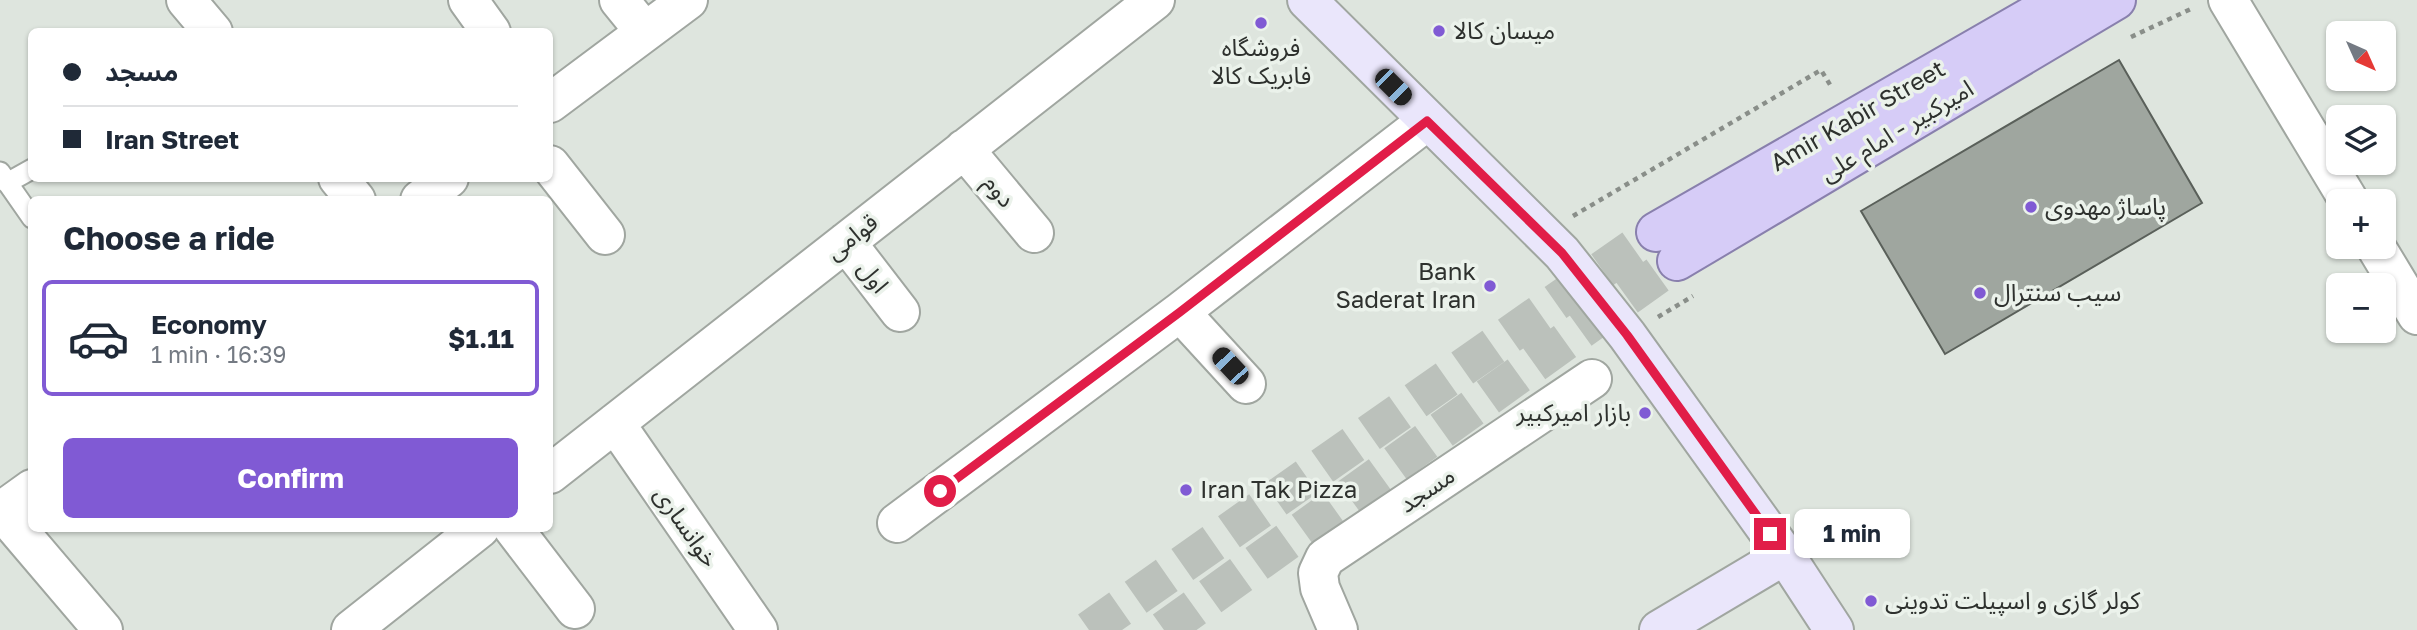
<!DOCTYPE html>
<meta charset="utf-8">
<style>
body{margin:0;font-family:"Golos Text","Noto Sans Arabic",sans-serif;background:#f6f6f7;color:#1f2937;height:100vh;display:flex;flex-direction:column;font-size:26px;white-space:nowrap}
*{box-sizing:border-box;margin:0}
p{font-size:23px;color:#747a83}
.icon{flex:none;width:38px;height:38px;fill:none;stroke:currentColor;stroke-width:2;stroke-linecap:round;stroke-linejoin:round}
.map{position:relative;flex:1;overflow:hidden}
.drawer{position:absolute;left:28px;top:196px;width:525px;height:336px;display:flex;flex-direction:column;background:#fff;border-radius:10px;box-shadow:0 2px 5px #0004}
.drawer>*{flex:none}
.guide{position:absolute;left:28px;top:28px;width:525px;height:154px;border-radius:10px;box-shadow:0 2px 5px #0004;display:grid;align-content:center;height:154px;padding:0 35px;background:#fff}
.needle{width:46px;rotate:135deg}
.fabs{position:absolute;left:2326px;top:21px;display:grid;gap:14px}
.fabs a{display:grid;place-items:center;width:70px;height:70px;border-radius:10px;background:#fff;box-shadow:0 2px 5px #0004;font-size:35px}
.end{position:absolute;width:32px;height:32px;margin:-16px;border:9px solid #e11d48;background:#fff;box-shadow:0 0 0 4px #fff}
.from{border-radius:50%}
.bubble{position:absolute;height:49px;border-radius:10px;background:#fff;box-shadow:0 2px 5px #0004;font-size:23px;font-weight:700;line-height:49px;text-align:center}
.car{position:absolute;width:21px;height:42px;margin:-21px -10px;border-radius:9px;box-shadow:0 0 5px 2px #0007;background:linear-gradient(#222 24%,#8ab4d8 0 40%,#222 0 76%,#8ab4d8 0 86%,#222 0)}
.guide b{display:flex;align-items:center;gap:24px;height:66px;font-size:26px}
.guide b+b{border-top:2px solid #e0e1e3}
.guide i{width:18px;height:18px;background:#1f2937}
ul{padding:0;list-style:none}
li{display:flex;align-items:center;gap:21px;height:116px;margin:0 14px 10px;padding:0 21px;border:4px solid transparent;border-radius:10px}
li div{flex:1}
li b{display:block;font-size:26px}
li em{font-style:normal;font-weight:700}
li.active{border-color:#805ad4}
li>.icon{width:63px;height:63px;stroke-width:1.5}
h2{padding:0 35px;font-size:32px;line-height:84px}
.action{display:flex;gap:14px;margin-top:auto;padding:14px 35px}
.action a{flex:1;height:80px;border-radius:10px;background:#805ad4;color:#fff;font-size:28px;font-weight:700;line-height:80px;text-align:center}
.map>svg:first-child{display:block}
.building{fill:#9fa69f;stroke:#5a605a;stroke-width:2}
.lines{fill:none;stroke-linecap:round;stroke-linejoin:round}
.primary-tunnel{stroke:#bbc1bb;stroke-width:38;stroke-dasharray:38 19;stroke-linecap:butt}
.lane-casing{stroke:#a0a6a0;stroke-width:23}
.street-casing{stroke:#a0a6a0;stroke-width:42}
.secondary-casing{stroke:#a0a6a0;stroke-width:42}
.primary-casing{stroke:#8980ad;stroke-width:42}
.path{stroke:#898e89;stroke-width:4.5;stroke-dasharray:5 5;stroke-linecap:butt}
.lane{stroke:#fff;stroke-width:19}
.street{stroke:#fff;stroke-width:38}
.secondary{stroke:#eae6fb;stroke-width:38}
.primary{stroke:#d6ccf7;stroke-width:38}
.route{stroke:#e11d48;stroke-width:9}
.poi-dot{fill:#805ad4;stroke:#ebf2eb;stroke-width:2.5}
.labels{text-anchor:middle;stroke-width:7;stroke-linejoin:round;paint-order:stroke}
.poi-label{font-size:24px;fill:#2e312e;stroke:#ebf2eb;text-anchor:start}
.street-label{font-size:24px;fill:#2e312e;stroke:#ebf2eb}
</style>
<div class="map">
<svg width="2417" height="630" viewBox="0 0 2417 630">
<rect width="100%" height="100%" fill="#dee5de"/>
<path class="building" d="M 2119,60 L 2202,203 L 1945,354 L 1861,211 Z"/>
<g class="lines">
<path class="primary-tunnel" d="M 1089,630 L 1656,232
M 1164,630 L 1677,261"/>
<defs>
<path id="lane" d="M 0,172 L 32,218
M 7,183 L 32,169"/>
<path id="street" d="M 186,0 L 213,32
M 468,0 L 491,32
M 619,0 L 645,32
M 2228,0 L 2349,201
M 550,103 L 688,0
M 964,149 L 1034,233
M 550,165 L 605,235
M 338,178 L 356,200
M 420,200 L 449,178
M 846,242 L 900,312
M 2376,247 L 2417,315
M 1180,312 L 1246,384
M 615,423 L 758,630
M 550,474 L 1155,0
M 0,509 L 103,630
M 0,512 L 32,489
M 897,523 L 1180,312 L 1427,121
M 513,528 L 575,609
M 351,630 L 480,528
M 1338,630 L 1320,588 L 1318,573 L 1325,558 L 1592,379"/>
<path id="secondary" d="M 1307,0 L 1562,253 L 1627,335 L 1785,555 L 1834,630
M 1659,630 L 1785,555"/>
<path id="primary" d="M 1656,232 L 2060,0
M 1677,261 L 2116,0"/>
</defs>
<use href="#lane" class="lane-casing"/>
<use href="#street" class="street-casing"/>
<use href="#secondary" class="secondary-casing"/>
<use href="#primary" class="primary-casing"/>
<path class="path" d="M 2131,37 L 2193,8
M 1573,216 L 1821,70 L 1832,88
M 1658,317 L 1693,296"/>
<use href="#lane" class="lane"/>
<use href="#street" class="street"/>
<use href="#secondary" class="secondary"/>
<use href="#primary" class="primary"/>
</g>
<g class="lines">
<path class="route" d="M 940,491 L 1180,312 L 1427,121 L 1562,253 L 1627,335 L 1770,534"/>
</g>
<g class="poi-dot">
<circle cx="1261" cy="23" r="7"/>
<circle cx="1439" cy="31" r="7"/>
<circle cx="2031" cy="207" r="7"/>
<circle cx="1490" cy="286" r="7"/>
<circle cx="1980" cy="293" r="7"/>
<circle cx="1645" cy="413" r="7"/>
<circle cx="1186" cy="490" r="7"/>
<circle cx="1871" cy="601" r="7"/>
</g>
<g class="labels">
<g class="poi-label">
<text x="1453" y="39">میسان کالا</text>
<text x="1261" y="56" text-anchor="middle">فروشگاه<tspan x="1261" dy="28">فابریک کالا</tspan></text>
<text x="2045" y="215">پاساژ مهدوی</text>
<text x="1476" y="280" text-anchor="end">Bank<tspan x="1476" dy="28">Saderat Iran</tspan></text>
<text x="1994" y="301">سیب سنترال</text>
<text x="1631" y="421" text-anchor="end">بازار امیرکبیر</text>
<text x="1200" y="498">Iran Tak Pizza</text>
<text x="1885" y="609">کولر گازی و اسپیلت تدوینی</text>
</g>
<g class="street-label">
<text transform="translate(1858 116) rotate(-30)" y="8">Amir Kabir Street</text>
<text transform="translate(1897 131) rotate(-31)" y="8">امیرکبیر - امام علی</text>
<text transform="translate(999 191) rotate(51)" y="8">دوم</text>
<text transform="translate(852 237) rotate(-38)" y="8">قوامی</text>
<text transform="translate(873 277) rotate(52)" y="8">اول</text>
<text transform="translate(1427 490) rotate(-34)" y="8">مسجد</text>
<text transform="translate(686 527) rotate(55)" y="8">خوانساری</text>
</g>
</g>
</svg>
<div class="fabs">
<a><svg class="needle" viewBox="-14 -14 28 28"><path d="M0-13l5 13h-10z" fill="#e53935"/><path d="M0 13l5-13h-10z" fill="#747a83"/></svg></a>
<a><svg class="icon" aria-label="layers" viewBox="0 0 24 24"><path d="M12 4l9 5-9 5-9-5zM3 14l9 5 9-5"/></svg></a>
<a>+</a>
<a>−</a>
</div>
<i class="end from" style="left:940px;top:491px"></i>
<i class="end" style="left:1770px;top:534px"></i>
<div class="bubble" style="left:1794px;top:509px;width:116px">1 min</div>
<i class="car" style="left:1393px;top:87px;rotate:135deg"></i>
<i class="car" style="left:1230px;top:366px;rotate:317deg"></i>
<div class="guide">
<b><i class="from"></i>مسجد</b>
<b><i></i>Iran Street</b>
</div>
<section class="drawer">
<h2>Choose a ride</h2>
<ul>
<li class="active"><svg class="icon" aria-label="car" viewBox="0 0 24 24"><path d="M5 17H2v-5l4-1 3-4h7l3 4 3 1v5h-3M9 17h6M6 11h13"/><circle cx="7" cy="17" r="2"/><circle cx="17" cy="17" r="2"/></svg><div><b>Economy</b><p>1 min · 16:39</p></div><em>$1.11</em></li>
</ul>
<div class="action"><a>Confirm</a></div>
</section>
</div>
